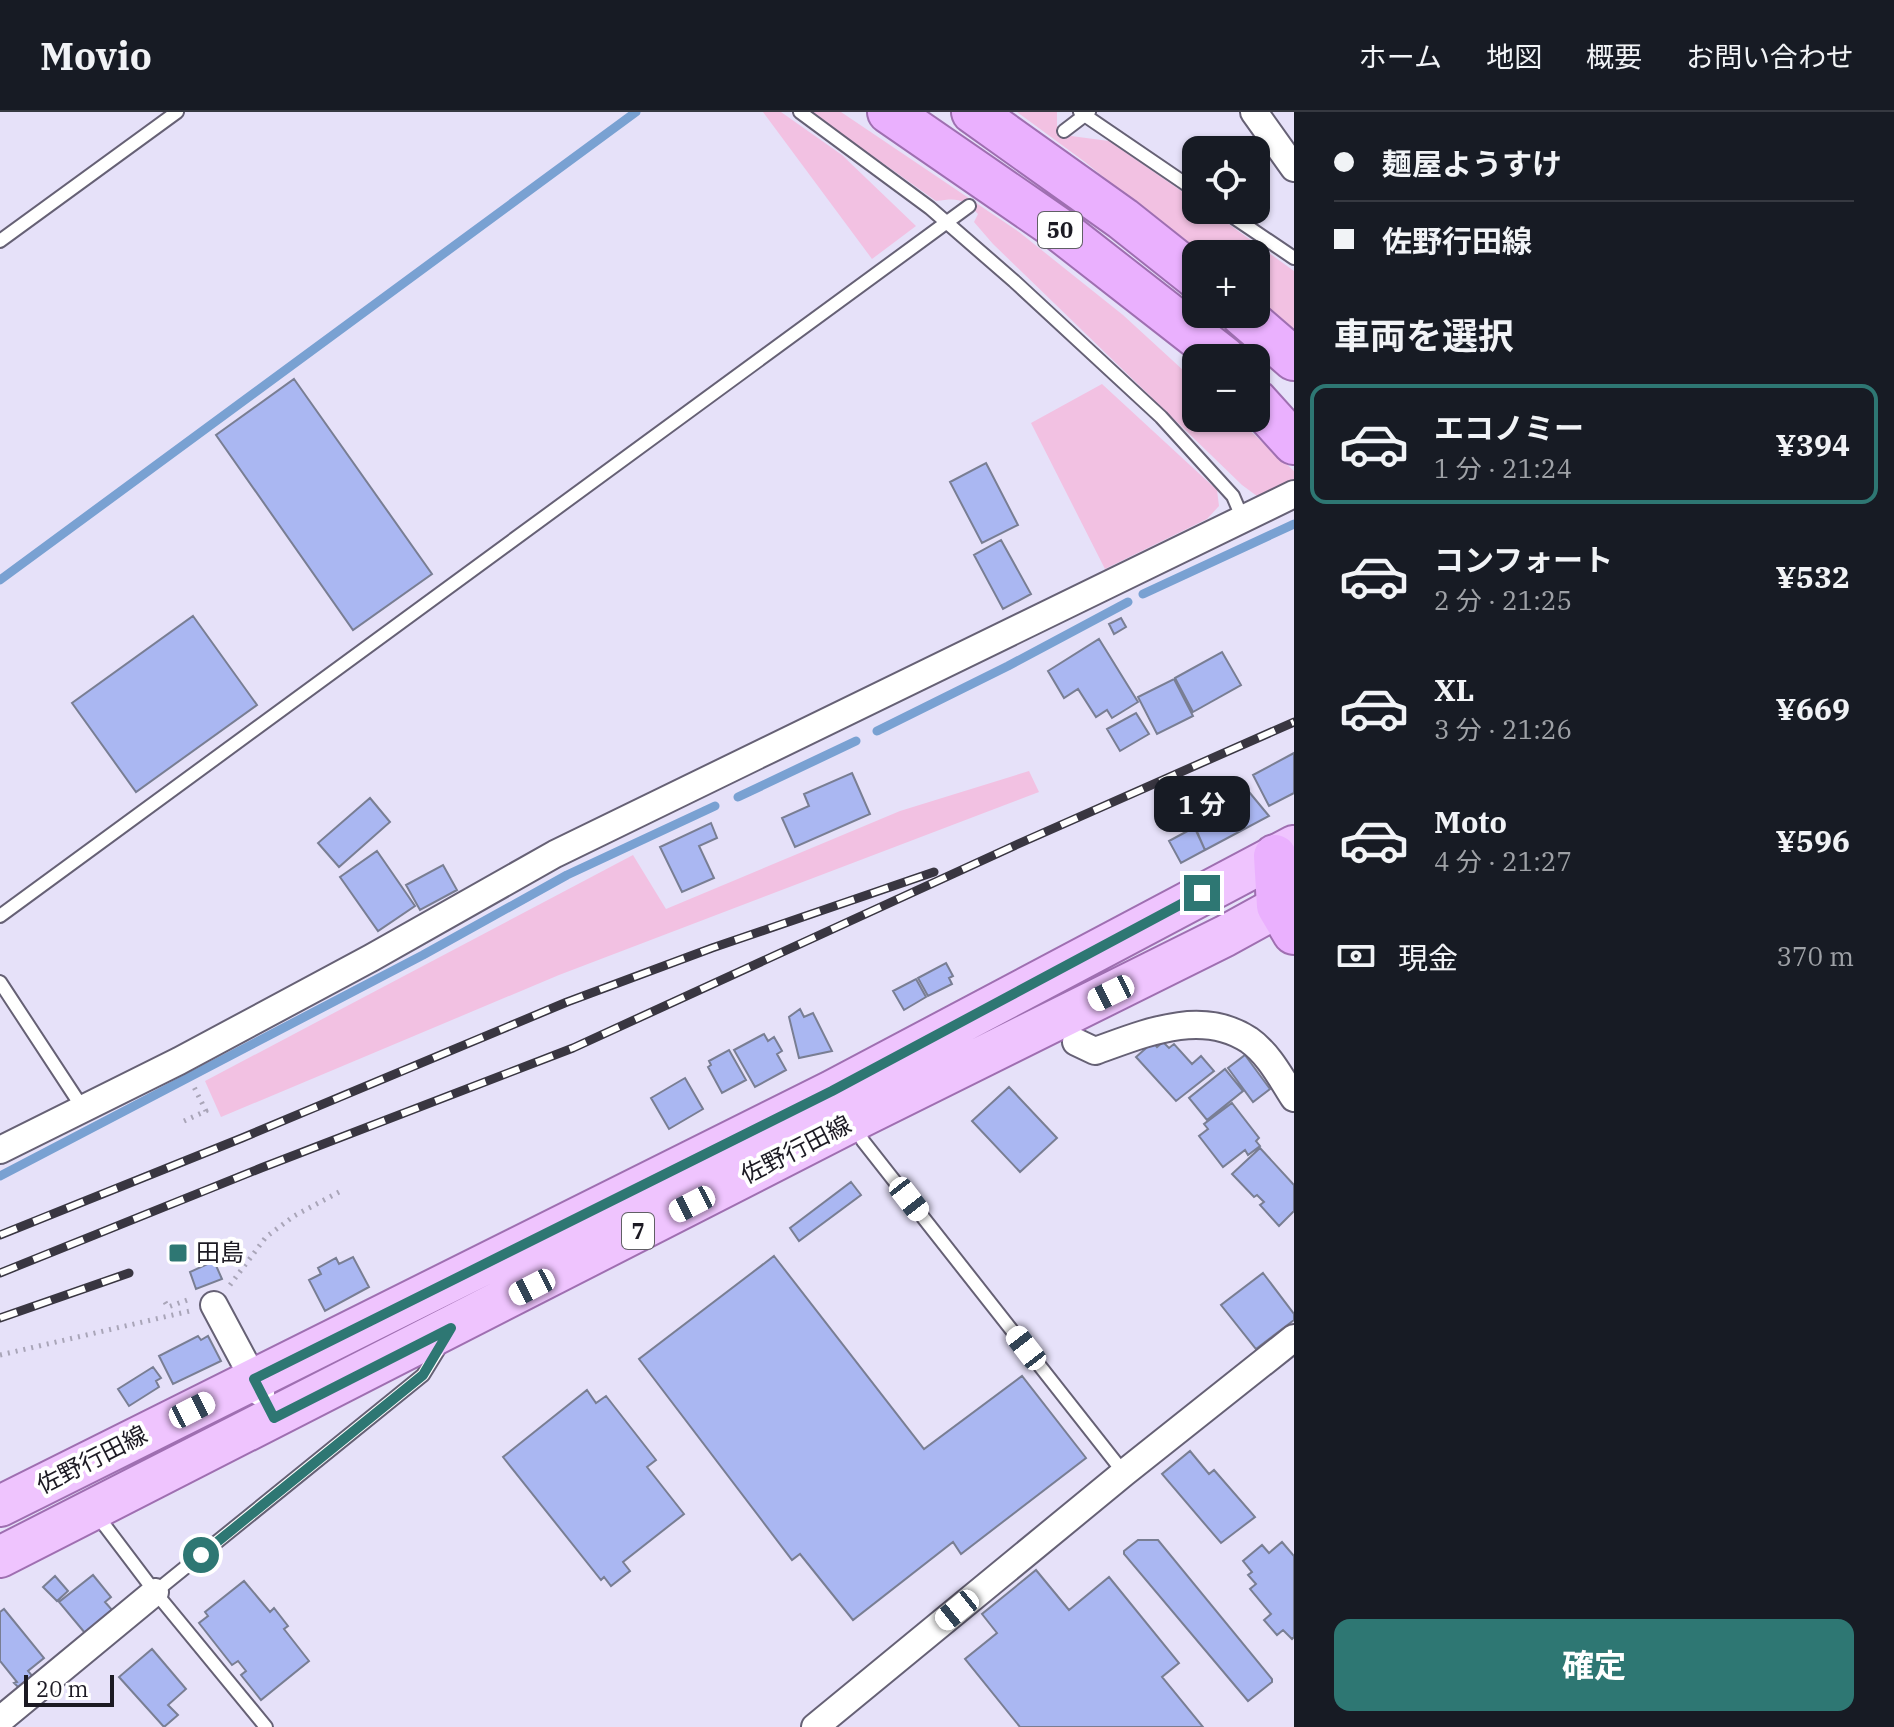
<!DOCTYPE html>
<html lang="ja">
<meta charset="utf-8">
<style>
body{margin:0;font-family:"IBM Plex Serif","Noto Sans JP",serif;background:#242831;color:#f1f3f6;height:100vh;display:flex;flex-direction:column;font-size:30px;white-space:nowrap}
*{box-sizing:border-box;margin:0}
p{font-size:26px;color:#9ea1a6}
.icon{flex:none;width:44px;height:44px;fill:none;stroke:currentColor;stroke-width:2;stroke-linecap:round;stroke-linejoin:round}
.map{position:relative;flex:1;overflow:hidden}
.side{display:flex;flex-direction:column;background:#171b24;width:600px}
.side>*{flex:none}
.hud{display:grid;align-content:center;height:176px;padding:0 40px;background:#171b24}
.fabs{position:absolute;left:1182px;top:24px;display:grid;gap:16px}
.fabs a{display:grid;place-items:center;width:88px;height:88px;border-radius:16px;background:#171b24;box-shadow:0 2px 6px #0004;font-size:40px}
.scale{position:absolute;left:24px;bottom:20px;width:90px;box-sizing:border-box;padding-left:8px;border:4px solid #1c1a23;border-top:0;font-size:22px;line-height:28px;white-space:nowrap;color:#1c1a23;-webkit-text-stroke:6px #fff;paint-order:stroke}
.end{position:absolute;width:36px;height:36px;margin:-18px;border:10px solid #2e7773;background:#fff;box-shadow:0 0 0 4px #fff}
.from{border-radius:50%}
.bubble{position:absolute;height:56px;border-radius:16px;background:#171b24;box-shadow:0 2px 6px #0004;font-size:26px;font-weight:700;line-height:56px;text-align:center}
.car{position:absolute;width:24px;height:48px;margin:-24px -12px;border-radius:10px;box-shadow:0 0 6px 2px #0007;background:linear-gradient(#fff 24%,#345 0 40%,#fff 0 76%,#345 0 86%,#fff 0)}
.hud b{display:flex;align-items:center;gap:28px;height:76px;font-size:30px}
.hud b+b{border-top:2px solid #363941}
.hud i{width:20px;height:20px;background:#f1f3f6}
ul{padding:0;list-style:none}
li{display:flex;align-items:center;gap:24px;height:120px;margin:0 16px 12px;padding:0 24px;border:4px solid transparent;border-radius:16px}
li div{flex:1}
li b{display:block;font-size:30px}
li em{font-style:normal;font-weight:700}
li.active{border-color:#2e7773}
li>.icon{width:72px;height:72px;stroke-width:1.5}
h2{padding:0 40px;font-size:36px;line-height:96px}
.pay{display:flex;align-items:center;gap:20px;height:88px;padding:0 40px;font-size:30px}
.pay p{margin-inline-start:auto}
.primary-button{display:flex;gap:16px;margin-top:auto;padding:16px 40px}
.primary-button a{flex:1;height:92px;border-radius:16px;background:#2e7773;color:#fff;font-size:32px;font-weight:700;line-height:92px;text-align:center}
header{display:flex;align-items:center;gap:48px;box-sizing:border-box;height:112px;padding:0 40px;background:#171b24;border-bottom:2px solid #363941}
header strong{font-size:38px}
nav{display:flex;gap:44px;margin-inline-start:auto;font-size:28px}
main{display:flex;flex:1;min-height:0}
.map>svg:first-child{display:block}
.green{fill:#f2c1e2}
.lines{fill:none;stroke-linecap:round;stroke-linejoin:round}
.stream{stroke:#79a1d2;stroke-width:9}
.building{fill:#aab7f2;stroke:#797e93;stroke-width:2}
.service-casing{stroke:#666175;stroke-width:16}
.minor-casing{stroke:#666175;stroke-width:30}
.primary-casing{stroke:#9f6fb1;stroke-width:44}
.trunk-casing{stroke:#9f6fb1;stroke-width:46}
.path{stroke:#a9a5b8;stroke-width:5;stroke-dasharray:2 6;stroke-linecap:butt}
.service{stroke:#fff;stroke-width:12}
.minor{stroke:#fff;stroke-width:26}
.primary{stroke:#efc4fe;stroke-width:40}
.trunk{stroke:#eab0fe;stroke-width:42}
.rail-casing{stroke:#393641;stroke-width:9}
.rail{stroke:#fff;stroke-width:6;stroke-dasharray:18;stroke-linecap:butt}
.route{stroke:#2e7773;stroke-width:10}
.poi-dot{fill:#2e7773;stroke:#fff;stroke-width:3}
.labels{text-anchor:middle;stroke-width:8;stroke-linejoin:round;paint-order:stroke}
.shield{fill:#fff;stroke:#605f65;stroke-width:2}
.shield-label{font-size:22px;font-weight:bold;fill:#1c1a23}
.street-label{font-size:24px;fill:#1c1a23;stroke:#fff}
.poi-label{font-size:24px;fill:#1c1a23;stroke:#fff;text-anchor:start}
</style>
<header>
<strong>Movio</strong>
<nav><a>ホーム</a><a>地図</a><a>概要</a><a>お問い合わせ</a></nav>
</header>
<main>
<div class="map">
<svg width="1294" height="1615" viewBox="0 0 1294 1615">
<rect width="100%" height="100%" fill="#e6e1f9"/>
<path class="green" d="M 763,0 L 781,0 L 842,43 L 916,114 L 872,147 Z
M 811,0 L 841,0 L 1019,120 L 1123,203 L 1196,270 L 1196,306 L 1236,306 L 1294,359 L 1294,370 L 1261,387 L 1242,373 L 993,132 L 974,110 L 978,102 C 963,86 957,86 936,89 Z
M 1017,0 L 1057,0 L 1057,14 L 1071,24 L 1109,29 L 1196,89 L 1196,98 L 1209,98 L 1294,159 L 1294,221 L 1256,190 L 1256,142 L 1198,142 L 1085,50 Z
M 1102,272 L 1217,378 L 1219,394 L 1207,407 L 1105,457 L 1031,311 Z
M 1029,659 L 1039,680 L 559,863 L 221,1005 L 205,969 L 633,743 L 666,797 L 900,699 Z"/>
<g class="lines">
<path class="stream" d="M 0,468 L 636,0
M 1143,482 L 1294,412
M 877,619 L 1008,554 L 1128,490
M 738,685 L 856,629
M 0,1064 L 423,843 L 567,763 L 715,694"/>
</g>
<path class="building" d="M 294,267 L 432,462 L 353,518 L 216,323 Z
M 986,351 L 1018,413 L 982,431 L 950,370 Z
M 1001,428 L 1031,482 L 1003,497 L 974,443 Z
M 193,504 L 257,593 L 136,680 L 72,591 Z
M 1121,506 L 1126,515 L 1114,522 L 1109,512 Z
M 1099,527 L 1138,590 L 1112,606 L 1107,598 L 1096,605 L 1078,577 L 1064,586 L 1048,559 Z
M 1222,540 L 1241,573 L 1193,600 L 1175,566 Z
M 1174,567 L 1193,604 L 1157,622 L 1138,585 Z
M 1136,601 L 1149,622 L 1120,639 L 1107,617 Z
M 1294,641 L 1294,681 L 1269,694 L 1253,663 Z
M 852,661 L 870,702 L 795,735 L 782,706 L 809,694 L 804,682 Z
M 1240,669 L 1269,704 L 1205,738 L 1185,695 Z
M 370,686 L 390,710 L 339,755 L 318,731 Z
M 711,711 L 717,726 L 699,734 L 714,766 L 682,780 L 660,735 Z
M 1195,715 L 1205,738 L 1181,751 L 1169,729 Z
M 377,739 L 415,794 L 378,819 L 340,765 Z
M 443,753 L 457,778 L 420,798 L 406,773 Z
M 946,851 L 953,864 L 949,866 L 952,872 L 928,884 L 918,866 Z
M 916,867 L 926,885 L 904,898 L 893,879 Z
M 800,897 L 804,905 L 813,901 L 832,939 L 799,946 L 789,905 Z
M 764,922 L 768,929 L 774,925 L 782,939 L 777,942 L 786,958 L 755,975 L 734,938 Z
M 1153,930 L 1157,935 L 1163,930 L 1169,936 L 1174,932 L 1192,952 L 1201,944 L 1214,959 L 1176,989 L 1136,945 Z
M 729,938 L 746,968 L 722,981 L 708,955 L 711,953 L 709,949 Z
M 1245,943 L 1270,977 L 1253,990 L 1228,956 Z
M 1225,957 L 1243,979 L 1207,1008 L 1189,986 Z
M 685,966 L 703,997 L 669,1017 L 651,986 Z
M 1009,975 L 1057,1026 L 1020,1060 L 972,1009 Z
M 1232,991 L 1259,1026 L 1256,1029 L 1260,1034 L 1248,1043 L 1245,1038 L 1223,1055 L 1199,1024 L 1208,1017 L 1204,1012 Z
M 1260,1036 L 1294,1073 L 1294,1099 L 1279,1114 L 1260,1093 L 1264,1090 L 1257,1083 L 1254,1085 L 1232,1062 Z
M 851,1070 L 861,1083 L 799,1129 L 790,1116 Z
M 774,1144 L 924,1337 L 1022,1264 L 1086,1346 L 961,1442 L 953,1430 L 853,1508 L 800,1442 L 792,1448 L 639,1247 Z
M 353,1145 L 369,1175 L 325,1199 L 309,1168 L 321,1162 L 318,1156 L 336,1146 L 339,1152 Z
M 214,1149 L 222,1167 L 196,1177 L 190,1160 Z
M 1263,1161 L 1294,1202 L 1294,1208 L 1256,1237 L 1221,1193 Z
M 198,1224 L 201,1228 L 208,1224 L 221,1249 L 173,1272 L 159,1244 Z
M 153,1255 L 161,1266 L 156,1269 L 159,1275 L 129,1294 L 118,1277 Z
M 587,1278 L 596,1291 L 606,1284 L 656,1348 L 647,1355 L 684,1402 L 623,1450 L 630,1459 L 611,1474 L 604,1465 L 601,1468 L 503,1345 Z
M 1190,1339 L 1209,1362 L 1214,1358 L 1255,1405 L 1221,1431 L 1162,1362 Z
M 1138,1428 L 1158,1428 L 1272,1567 L 1272,1570 L 1248,1589 L 1124,1442 L 1124,1439 Z
M 1282,1430 L 1294,1444 L 1294,1525 L 1292,1527 L 1283,1518 L 1277,1523 L 1264,1508 L 1271,1502 L 1250,1477 L 1256,1472 L 1248,1463 L 1252,1460 L 1243,1449 L 1262,1433 L 1269,1441 Z
M 1036,1458 L 1069,1498 L 1109,1465 L 1179,1551 L 1162,1565 L 1203,1615 L 1020,1615 L 965,1547 L 997,1521 L 982,1502 Z
M 93,1463 L 111,1485 L 105,1490 L 113,1499 L 85,1521 L 59,1490 Z
M 55,1464 L 68,1479 L 57,1489 L 43,1475 Z
M 244,1469 L 270,1500 L 274,1496 L 288,1514 L 284,1517 L 309,1549 L 261,1588 L 241,1563 L 246,1559 L 238,1549 L 232,1553 L 199,1511 L 208,1504 L 205,1500 Z
M 4,1497 L 44,1546 L 28,1559 L 34,1566 L 20,1577 L 14,1571 L 17,1570 L 0,1549 L 0,1500 Z
M 152,1537 L 186,1577 L 168,1593 L 178,1603 L 164,1615 L 119,1565 Z"/>
<g class="lines">
<defs>
<path id="service" d="M 800,0 L 930,96 L 1014,169 L 1161,305 L 1233,384 L 1242,405
M 1080,0 L 1196,79
M 1064,19 L 1089,0
M 1223,98 L 1294,146
M 0,129 L 177,0
M 0,804 L 969,94
M 0,870 L 82,995
M 856,1015 L 863,1029 L 1124,1361
M 96,1402 L 155,1480 L 266,1615
M 155,1480 L 423,1263 L 442,1232"/>
<path id="minor" d="M 1254,0 L 1294,56
M 1076,930 L 1095,939 C 1143,922 1201,896 1249,928 C 1269,942 1281,966 1294,986
M 0,1038 L 179,949 L 371,846 L 555,742 L 1294,382
M 214,1193 L 261,1281
M 0,1608 L 155,1480
M 815,1615 L 1124,1361 L 1294,1226"/>
<path id="primary" d="M 0,1394 L 832,979 L 1294,734
M 0,1445 L 853,1009 L 1225,824 L 1294,786"/>
<path id="trunk" d="M 889,0 L 1060,118 L 1224,246
M 973,0 L 1123,107 L 1196,165
M 1242,202 L 1294,247
M 1256,289 L 1294,331
M 1275,744 L 1278,794 L 1294,821"/>
</defs>
<use href="#service" class="service-casing"/>
<use href="#minor" class="minor-casing"/>
<use href="#primary" class="primary-casing"/>
<use href="#trunk" class="trunk-casing"/>
<path class="path" d="M 184,1009 L 206,999 L 192,971
M 230,1173 L 266,1125 L 294,1104 L 339,1080
M 165,1190 L 168,1195 L 190,1187
M 0,1243 L 190,1199"/>
<use href="#service" class="service"/>
<use href="#minor" class="minor"/>
<use href="#primary" class="primary"/>
<use href="#trunk" class="trunk"/>
<defs>
<path id="rail" d="M 0,1123 L 242,1026 L 567,890 L 712,836 L 934,760
M 0,1161 L 261,1056 L 573,936 L 1018,732 L 1294,610
M 0,1206 L 129,1161"/>
</defs>
<use href="#rail" class="rail-casing"/>
<use href="#rail" class="rail"/>
</g>
<g class="lines">
<path class="route" d="M 201,1443 L 423,1263 L 451,1216 L 274,1306 L 254,1267 L 832,979 L 1202,781"/>
</g>
<rect class="poi-dot" x="168" y="1131" width="20" height="20" rx="4"/>
<g class="labels">
<g class="shield">
<rect x="1038" y="100" width="44" height="36" rx="6"/>
<rect x="622" y="1101" width="32" height="36" rx="6"/>
</g>
<g class="shield-label">
<text x="1060" y="126">50</text>
<text x="638" y="1127">7</text>
</g>
<g class="street-label">
<text transform="translate(796 1038) rotate(-27)" y="8">佐野行田線</text>
<text transform="translate(92 1348) rotate(-27)" y="8">佐野行田線</text>
</g>
<g class="poi-label">
<text x="196" y="1149">田島</text>
</g>
</g>
</svg>
<div class="fabs">
<a><svg class="icon" aria-label="locate" viewBox="0 0 24 24"><circle cx="12" cy="12" r="6"/><path d="M12 2v4M12 18v4M2 12h4M18 12h4"/></svg></a>
<a>+</a>
<a>−</a>
</div>
<div class="scale">20 m</div>
<i class="end from" style="left:201px;top:1443px"></i>
<i class="end" style="left:1202px;top:781px"></i>
<div class="bubble" style="left:1154px;top:664px;width:96px">1 分</div>
<i class="car" style="left:1111px;top:881px;rotate:244deg"></i>
<i class="car" style="left:909px;top:1087px;rotate:142deg"></i>
<i class="car" style="left:692px;top:1092px;rotate:243deg"></i>
<i class="car" style="left:532px;top:1175px;rotate:243deg"></i>
<i class="car" style="left:1026px;top:1236px;rotate:322deg"></i>
<i class="car" style="left:192px;top:1298px;rotate:63deg"></i>
<i class="car" style="left:957px;top:1498px;rotate:231deg"></i>
</div>
<section class="side">
<div class="hud">
<b><i class="from"></i>麺屋ようすけ</b>
<b><i></i>佐野行田線</b>
</div>
<h2>車両を選択</h2>
<ul>
<li class="active"><svg class="icon" aria-label="car" viewBox="0 0 24 24"><path d="M5 17H2v-5l4-1 3-4h7l3 4 3 1v5h-3M9 17h6M6 11h13"/><circle cx="7" cy="17" r="2"/><circle cx="17" cy="17" r="2"/></svg><div><b>エコノミー</b><p>1 分 · 21:24</p></div><em>¥394</em></li>
<li><svg class="icon" aria-label="car" viewBox="0 0 24 24"><path d="M5 17H2v-5l4-1 3-4h7l3 4 3 1v5h-3M9 17h6M6 11h13"/><circle cx="7" cy="17" r="2"/><circle cx="17" cy="17" r="2"/></svg><div><b>コンフォート</b><p>2 分 · 21:25</p></div><em>¥532</em></li>
<li><svg class="icon" aria-label="car" viewBox="0 0 24 24"><path d="M5 17H2v-5l4-1 3-4h7l3 4 3 1v5h-3M9 17h6M6 11h13"/><circle cx="7" cy="17" r="2"/><circle cx="17" cy="17" r="2"/></svg><div><b>XL</b><p>3 分 · 21:26</p></div><em>¥669</em></li>
<li><svg class="icon" aria-label="car" viewBox="0 0 24 24"><path d="M5 17H2v-5l4-1 3-4h7l3 4 3 1v5h-3M9 17h6M6 11h13"/><circle cx="7" cy="17" r="2"/><circle cx="17" cy="17" r="2"/></svg><div><b>Moto</b><p>4 分 · 21:27</p></div><em>¥596</em></li>
</ul>
<div class="pay"><svg class="icon" aria-label="cash" viewBox="0 0 24 24"><path d="M3 7h18v10H3z"/><circle cx="12" cy="12" r="2"/></svg>現金<p>370 m</p></div>
<div class="primary-button"><a>確定</a></div>
</section>
</main>
